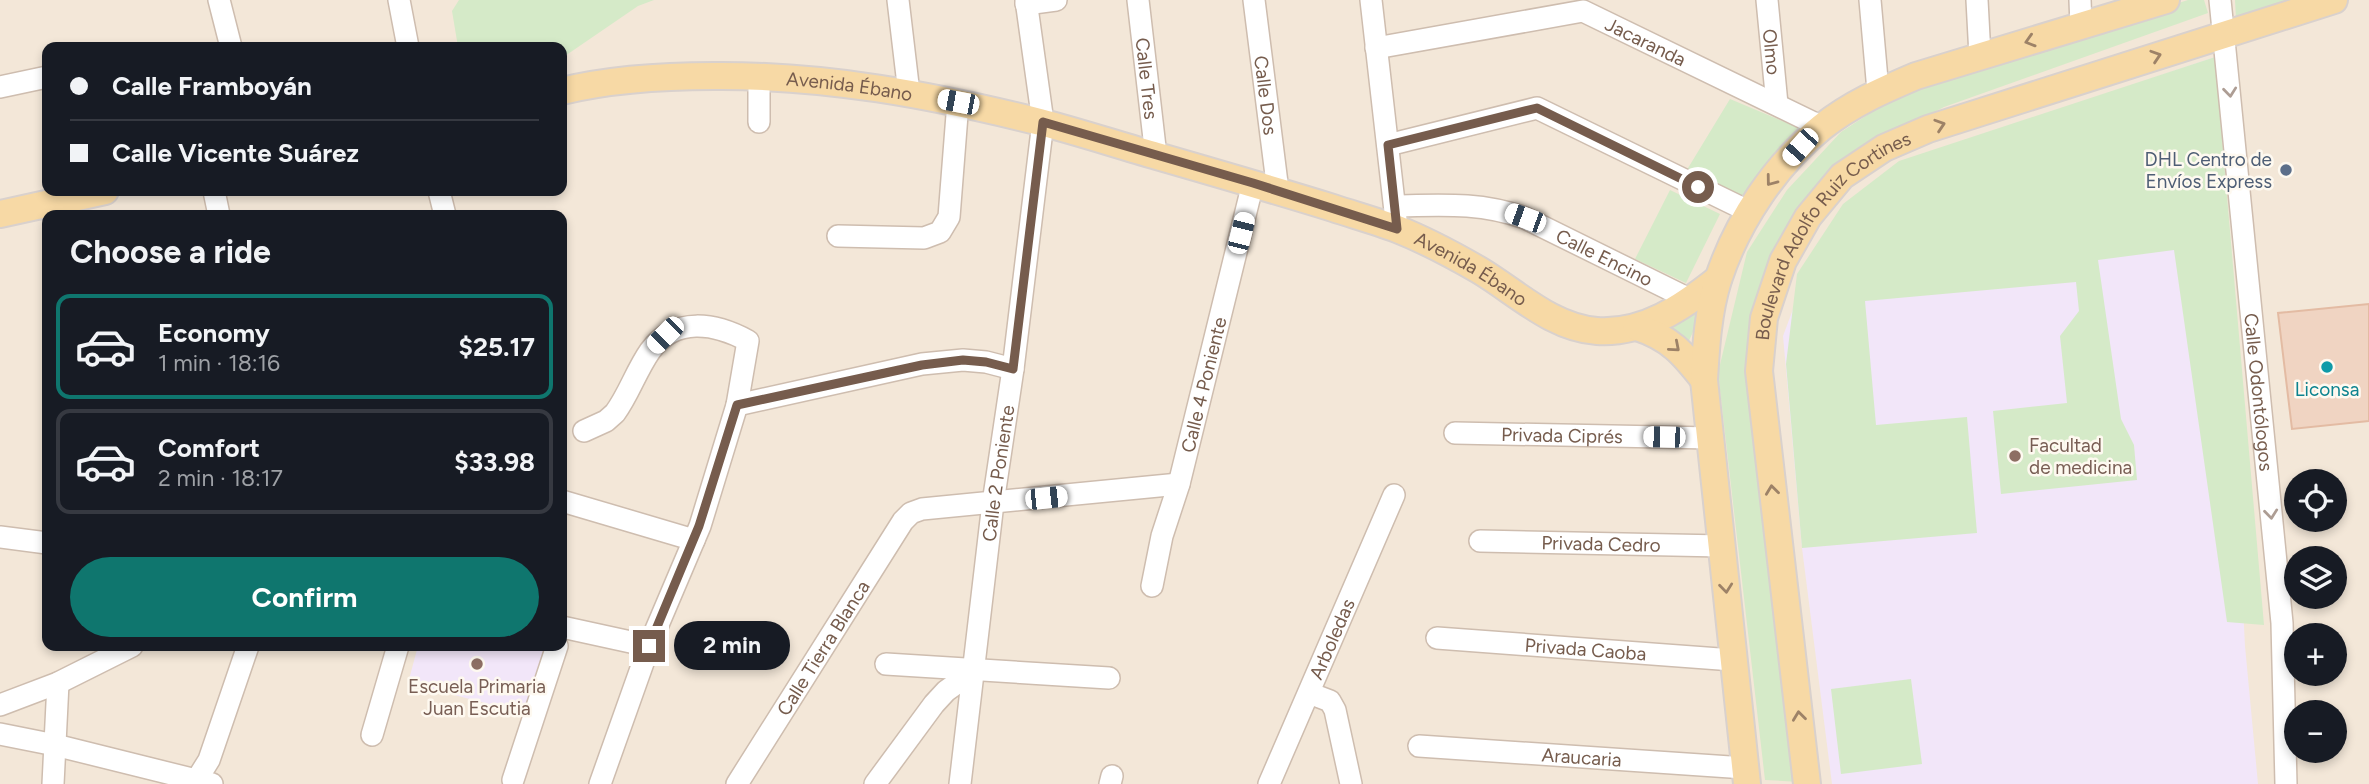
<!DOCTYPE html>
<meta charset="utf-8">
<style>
body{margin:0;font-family:Figtree,sans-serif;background:#20242c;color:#f1f3f6;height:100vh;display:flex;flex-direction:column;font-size:26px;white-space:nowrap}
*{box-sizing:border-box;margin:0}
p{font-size:23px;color:#9ea1a6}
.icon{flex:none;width:38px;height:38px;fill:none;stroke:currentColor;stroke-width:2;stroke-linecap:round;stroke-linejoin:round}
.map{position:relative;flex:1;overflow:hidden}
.side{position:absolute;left:42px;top:210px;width:525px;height:441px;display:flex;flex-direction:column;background:#171b24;border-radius:14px;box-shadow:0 4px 10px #0003}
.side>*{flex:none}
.top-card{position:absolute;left:42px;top:42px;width:525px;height:154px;border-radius:14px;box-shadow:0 4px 10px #0003;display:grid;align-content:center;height:154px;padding:0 28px;background:#171b24}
.fabs{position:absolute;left:2284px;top:469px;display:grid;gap:14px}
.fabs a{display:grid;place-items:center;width:63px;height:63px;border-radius:50%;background:#171b24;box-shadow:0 4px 10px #0003;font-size:35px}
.end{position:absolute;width:32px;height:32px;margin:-16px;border:9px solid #765c4d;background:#fff;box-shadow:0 0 0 4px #fff}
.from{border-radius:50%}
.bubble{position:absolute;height:49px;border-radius:24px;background:#171b24;box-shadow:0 4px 10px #0003;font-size:23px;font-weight:700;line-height:49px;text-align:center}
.car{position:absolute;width:21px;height:42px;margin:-21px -10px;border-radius:9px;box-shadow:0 0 5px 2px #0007;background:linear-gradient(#fff 24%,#345 0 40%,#fff 0 76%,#345 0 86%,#fff 0)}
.top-card b{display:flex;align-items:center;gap:24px;height:66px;font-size:26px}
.top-card b+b{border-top:2px solid #363941}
.top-card i{width:18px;height:18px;background:#f1f3f6}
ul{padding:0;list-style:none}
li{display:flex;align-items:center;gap:21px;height:105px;margin:0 14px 10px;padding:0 14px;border:4px solid #363941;border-radius:14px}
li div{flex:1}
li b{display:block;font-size:26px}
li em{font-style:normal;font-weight:700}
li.selected{border-color:#0f766e}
li>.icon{width:63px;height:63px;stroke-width:1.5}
h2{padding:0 28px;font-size:32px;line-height:84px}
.cta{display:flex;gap:14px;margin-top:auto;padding:14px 28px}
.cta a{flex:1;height:80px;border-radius:42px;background:#0f766e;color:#fff;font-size:28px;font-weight:700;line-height:80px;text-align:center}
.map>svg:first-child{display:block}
.residential{fill:#f3e7d8;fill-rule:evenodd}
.education{fill:#f2e6f9}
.green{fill:#d5eac8}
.building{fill:#f0d4c2;stroke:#e3bba3;stroke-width:2}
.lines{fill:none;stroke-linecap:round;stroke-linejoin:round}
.minor-casing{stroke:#cebdaf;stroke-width:24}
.major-casing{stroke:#d9d1cd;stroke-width:30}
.minor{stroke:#fff;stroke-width:21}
.major{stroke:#f7d9a5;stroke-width:26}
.oneway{stroke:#9d8267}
.oneway2{stroke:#ad9d94}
.route{stroke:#765c4d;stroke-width:9}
.service-dot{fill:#5c6f8a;stroke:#fef9f0;stroke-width:2.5}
.culture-dot{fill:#0f9aa8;stroke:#fef9f0;stroke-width:2.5}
.education-dot{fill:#8d6e63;stroke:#fef9f0;stroke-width:2.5}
.labels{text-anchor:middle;stroke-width:5;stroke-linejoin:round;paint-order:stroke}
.street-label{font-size:19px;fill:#765c4d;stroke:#fef9f0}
.service-label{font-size:19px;fill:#4e5e75;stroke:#fef9f0;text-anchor:end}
.culture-label{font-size:19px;fill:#0d838f;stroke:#fef9f0}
.education-label{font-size:19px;fill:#785e54;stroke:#fef9f0;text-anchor:start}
</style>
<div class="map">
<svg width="2369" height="784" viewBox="0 0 2369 784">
<rect width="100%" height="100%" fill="#fcf5e9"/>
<path class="residential" d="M 0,0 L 2369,0 L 2369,784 L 0,784 ZM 47,47 L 562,47 L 562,191 L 47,191 ZM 47,215 L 562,215 L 562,646 L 47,646 ZM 2296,481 L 2334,481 L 2334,520 L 2296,520 ZM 2296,558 L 2334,558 L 2334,597 L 2296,597 ZM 2296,635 L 2334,635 L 2334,674 L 2296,674 ZM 2296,712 L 2334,712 L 2334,751 L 2296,751 Z"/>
<path class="education" d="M 2215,57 L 2245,646 L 2258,784 L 1832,784 L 1802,548 L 1783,336 L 1813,256 L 1913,159 Z
M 418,646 L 547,646 L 524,713 L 408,683 Z"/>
<path class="green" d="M 459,0 L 654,0 L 638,6 L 562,58 L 562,47 L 458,47 L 452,11 Z
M 2188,0 L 2204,0 L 2208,13 L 1944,107 L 1852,155 L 1796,216 L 1752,371 L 1800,782 L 1765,780 L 1718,373 L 1747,252 L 1787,190 L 1841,132 L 1904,91 Z
M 2235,0 L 2304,0 L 2236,19 Z
M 2215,57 L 2264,625 L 2227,622 L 2174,250 L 2098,260 L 2121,419 L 2134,445 L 2137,480 L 2001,494 L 1993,411 L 2067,403 L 2060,336 L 2079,311 L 2076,282 L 1865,301 L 1876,425 L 1967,417 L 1977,533 L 1802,548 L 1786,364 L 1797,274 L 1843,204 L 1899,161 Z
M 1730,99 L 1806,131 L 1742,205 L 1685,173 Z
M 1670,190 L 1720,214 L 1686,283 L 1635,259 Z
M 1710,295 L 1687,345 L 1657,324 Z
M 1911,679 L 1922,764 L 1841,774 L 1831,689 Z"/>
<path class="building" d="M 2369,304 L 2369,421 L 2292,429 L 2278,313 Z"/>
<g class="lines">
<defs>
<g id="minor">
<path d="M 219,0 L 231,47"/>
<path d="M 399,0 L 408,47"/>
<path d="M 898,0 L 909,93"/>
<path id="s1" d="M 1138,0 L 1156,156"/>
<path id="s2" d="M 1254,0 L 1278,191"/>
<path d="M 1371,0 L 1396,220"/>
<path id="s3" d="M 1767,0 L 1777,104"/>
<path d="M 1870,0 L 1878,91"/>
<path d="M 1977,0 L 1980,56"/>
<path d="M 2080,0 L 2081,26"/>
<path id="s4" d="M 2220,0 L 2282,623 L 2286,784"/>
<path d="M 1026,4 L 1056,0"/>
<path id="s5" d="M 1376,48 L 1583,11 L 1822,127"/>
<path d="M 0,87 L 47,77"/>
<path d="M 759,122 L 759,75"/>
<path d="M 1388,145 L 1537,108 L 1750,212"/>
<path d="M 214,191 L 219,215"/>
<path d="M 439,191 L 445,215"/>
<path id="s6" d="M 1395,206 C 1441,205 1481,202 1525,218 L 1691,300"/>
<path d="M 838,236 L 924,238 L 940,232 L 949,217 L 958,102"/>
<path d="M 737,405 L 922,364 L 963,360 L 986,362 L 1013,369"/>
<path d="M 584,431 L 606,421 L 615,413 C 629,394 636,371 650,351 C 675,316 715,323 748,341 L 737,405 L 700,526 L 649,646 L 600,784"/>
<path id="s7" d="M 1455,433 L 1711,438"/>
<path d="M 562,501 L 694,540"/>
<path d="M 0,537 L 47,543"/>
<path id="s8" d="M 1480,541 L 1722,546"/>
<path id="s9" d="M 1152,586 L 1162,536 L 1179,484 L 1253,183"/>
<path d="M 562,627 L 649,646"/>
<path id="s10" d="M 1437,638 L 1733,660"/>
<path d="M 886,664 L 1109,678"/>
<path d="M 1309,693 L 1330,701 L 1335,710 L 1351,784"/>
<path d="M 0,705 L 58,683 L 132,646"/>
<path d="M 0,734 L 55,745 L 212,784"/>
<path d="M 372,735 L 398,646"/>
<path id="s11" d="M 1419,746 L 1745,768"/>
<path d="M 513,780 L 557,646"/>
<path d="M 53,784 L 58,683"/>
<path d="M 194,784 L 209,760 L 248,646"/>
<path id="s12" d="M 737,784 L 903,521 L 911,513 L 922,509 L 1179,484"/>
<path d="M 875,784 L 934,704 L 946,691 L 974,671"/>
<path id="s13" d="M 960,784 L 993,503 L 1013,369 L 1043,122 L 1026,0"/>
<path d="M 1110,784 L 1112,776"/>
<path id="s14" d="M 1269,784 L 1394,495"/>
</g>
<g id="major">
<path id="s15" d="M 562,91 C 611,79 663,76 714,76 C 825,75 932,95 1040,122 C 1079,132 1118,145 1157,156 C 1216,173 1275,190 1333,208 C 1354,215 1376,221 1397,229 C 1425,240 1453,255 1479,270 C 1516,292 1552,328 1597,331 C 1644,334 1683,307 1718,279"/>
<path d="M 0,214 L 105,191"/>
<path d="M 1637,327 C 1670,338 1683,353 1704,380"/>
<path d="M 1747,784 L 1704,380 C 1706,346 1708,312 1718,280 C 1737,222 1775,165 1822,127 C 1851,104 1883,90 1916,76 L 2166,0"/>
<path id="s16" d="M 1807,784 L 1759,371 L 1764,318 L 1783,261 L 1808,217 L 1842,176 L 1884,148 L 1928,129 L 2334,0"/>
</g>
</defs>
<use href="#minor" class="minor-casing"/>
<use href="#major" class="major-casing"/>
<use href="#minor" class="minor"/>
<use href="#major" class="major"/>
</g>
<defs><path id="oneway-chevron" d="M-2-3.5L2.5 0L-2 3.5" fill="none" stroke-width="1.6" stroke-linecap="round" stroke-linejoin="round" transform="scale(1.75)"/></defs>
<g class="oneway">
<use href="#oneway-chevron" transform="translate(2030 41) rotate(163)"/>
<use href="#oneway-chevron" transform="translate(2156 56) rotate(-18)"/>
<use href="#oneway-chevron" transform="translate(1940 125) rotate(-18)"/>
<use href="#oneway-chevron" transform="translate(1771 181) rotate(127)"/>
<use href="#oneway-chevron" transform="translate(1675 347) rotate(41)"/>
<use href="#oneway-chevron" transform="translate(1772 490) rotate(-97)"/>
<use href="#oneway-chevron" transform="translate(1726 588) rotate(84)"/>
<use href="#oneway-chevron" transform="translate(1799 716) rotate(-97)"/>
</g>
<g class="oneway2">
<use href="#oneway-chevron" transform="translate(2230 92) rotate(84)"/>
<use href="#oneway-chevron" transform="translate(2271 514) rotate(84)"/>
</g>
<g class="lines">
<path class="route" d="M 649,646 L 699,526 L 737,405 L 922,365 L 963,360 L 986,362 L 1013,369 L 1043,122 L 1253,183 L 1397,229 L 1388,145 L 1537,108 L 1698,187"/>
</g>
<circle class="service-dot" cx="2286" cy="170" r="7"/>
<circle class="culture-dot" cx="2327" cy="367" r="7"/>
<g class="education-dot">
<circle cx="2015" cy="456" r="7"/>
<circle cx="477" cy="664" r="7"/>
</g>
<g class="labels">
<g class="street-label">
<text dy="7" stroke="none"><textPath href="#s5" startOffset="280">Jacaranda</textPath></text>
<text dy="7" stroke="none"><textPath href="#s3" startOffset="52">Olmo</textPath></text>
<text dy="7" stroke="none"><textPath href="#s1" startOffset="79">Calle Tres</textPath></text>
<text dy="7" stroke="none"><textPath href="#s15" startOffset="289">Avenida Ébano</textPath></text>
<text dy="7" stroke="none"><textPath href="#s2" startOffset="96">Calle Dos</textPath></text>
<text dy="7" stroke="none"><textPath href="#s16" startOffset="579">Boulevard Adolfo Ruiz Cortines</textPath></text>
<text dy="7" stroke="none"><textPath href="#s6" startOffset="220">Calle Encino</textPath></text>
<text dy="7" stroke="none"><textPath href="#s15" startOffset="940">Avenida Ébano</textPath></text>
<text dy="7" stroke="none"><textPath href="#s9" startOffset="208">Calle 4 Poniente</textPath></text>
<text dy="7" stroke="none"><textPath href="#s4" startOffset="394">Calle Odontólogos</textPath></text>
<text dy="7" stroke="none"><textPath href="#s7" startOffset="107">Privada Ciprés</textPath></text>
<text dy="7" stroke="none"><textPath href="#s13" startOffset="313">Calle 2 Poniente</textPath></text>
<text dy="7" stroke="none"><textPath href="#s8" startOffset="121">Privada Cedro</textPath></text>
<text dy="7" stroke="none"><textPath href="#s14" startOffset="158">Arboledas</textPath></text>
<text dy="7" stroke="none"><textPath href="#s12" startOffset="161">Calle Tierra Blanca</textPath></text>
<text dy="7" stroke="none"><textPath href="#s10" startOffset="149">Privada Caoba</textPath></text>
<text dy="7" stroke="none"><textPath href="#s11" startOffset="163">Araucaria</textPath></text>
</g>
<g class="service-label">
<text x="2272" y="166">DHL Centro de<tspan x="2272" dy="22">Envíos Express</tspan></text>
</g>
<g class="culture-label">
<text x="2327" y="396">Liconsa</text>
</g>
<g class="education-label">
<text x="2029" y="452">Facultad<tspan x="2029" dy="22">de medicina</tspan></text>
<text x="477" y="693" text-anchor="middle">Escuela Primaria<tspan x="477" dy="22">Juan Escutia</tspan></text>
</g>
</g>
</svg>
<div class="fabs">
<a><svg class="icon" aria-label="locate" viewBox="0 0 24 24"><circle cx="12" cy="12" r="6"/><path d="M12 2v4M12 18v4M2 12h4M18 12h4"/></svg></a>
<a><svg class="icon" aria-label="layers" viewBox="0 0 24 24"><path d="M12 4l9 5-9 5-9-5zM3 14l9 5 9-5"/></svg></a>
<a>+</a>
<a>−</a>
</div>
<i class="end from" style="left:1698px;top:187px"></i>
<i class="end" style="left:649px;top:646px"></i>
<div class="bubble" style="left:674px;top:621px;width:116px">2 min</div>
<i class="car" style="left:958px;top:102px;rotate:281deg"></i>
<i class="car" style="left:1800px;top:147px;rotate:222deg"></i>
<i class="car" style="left:1525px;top:218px;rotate:290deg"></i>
<i class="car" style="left:1241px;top:233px;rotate:14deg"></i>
<i class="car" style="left:665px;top:335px;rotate:225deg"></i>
<i class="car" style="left:1664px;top:437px;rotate:271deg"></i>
<i class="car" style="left:1046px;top:498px;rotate:84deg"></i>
<div class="top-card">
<b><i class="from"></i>Calle Framboyán</b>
<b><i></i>Calle Vicente Suárez</b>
</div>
<section class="side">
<h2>Choose a ride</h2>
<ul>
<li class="selected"><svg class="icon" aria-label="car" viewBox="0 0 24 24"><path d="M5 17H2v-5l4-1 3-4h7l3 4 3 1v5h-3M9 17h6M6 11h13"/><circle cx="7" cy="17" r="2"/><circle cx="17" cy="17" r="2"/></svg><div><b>Economy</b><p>1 min · 18:16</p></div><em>$25.17</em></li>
<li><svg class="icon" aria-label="car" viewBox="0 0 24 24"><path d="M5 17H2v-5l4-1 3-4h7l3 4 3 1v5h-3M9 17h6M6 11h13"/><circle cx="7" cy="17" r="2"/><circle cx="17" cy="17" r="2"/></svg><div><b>Comfort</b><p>2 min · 18:17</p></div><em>$33.98</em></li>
</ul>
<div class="cta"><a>Confirm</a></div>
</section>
</div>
